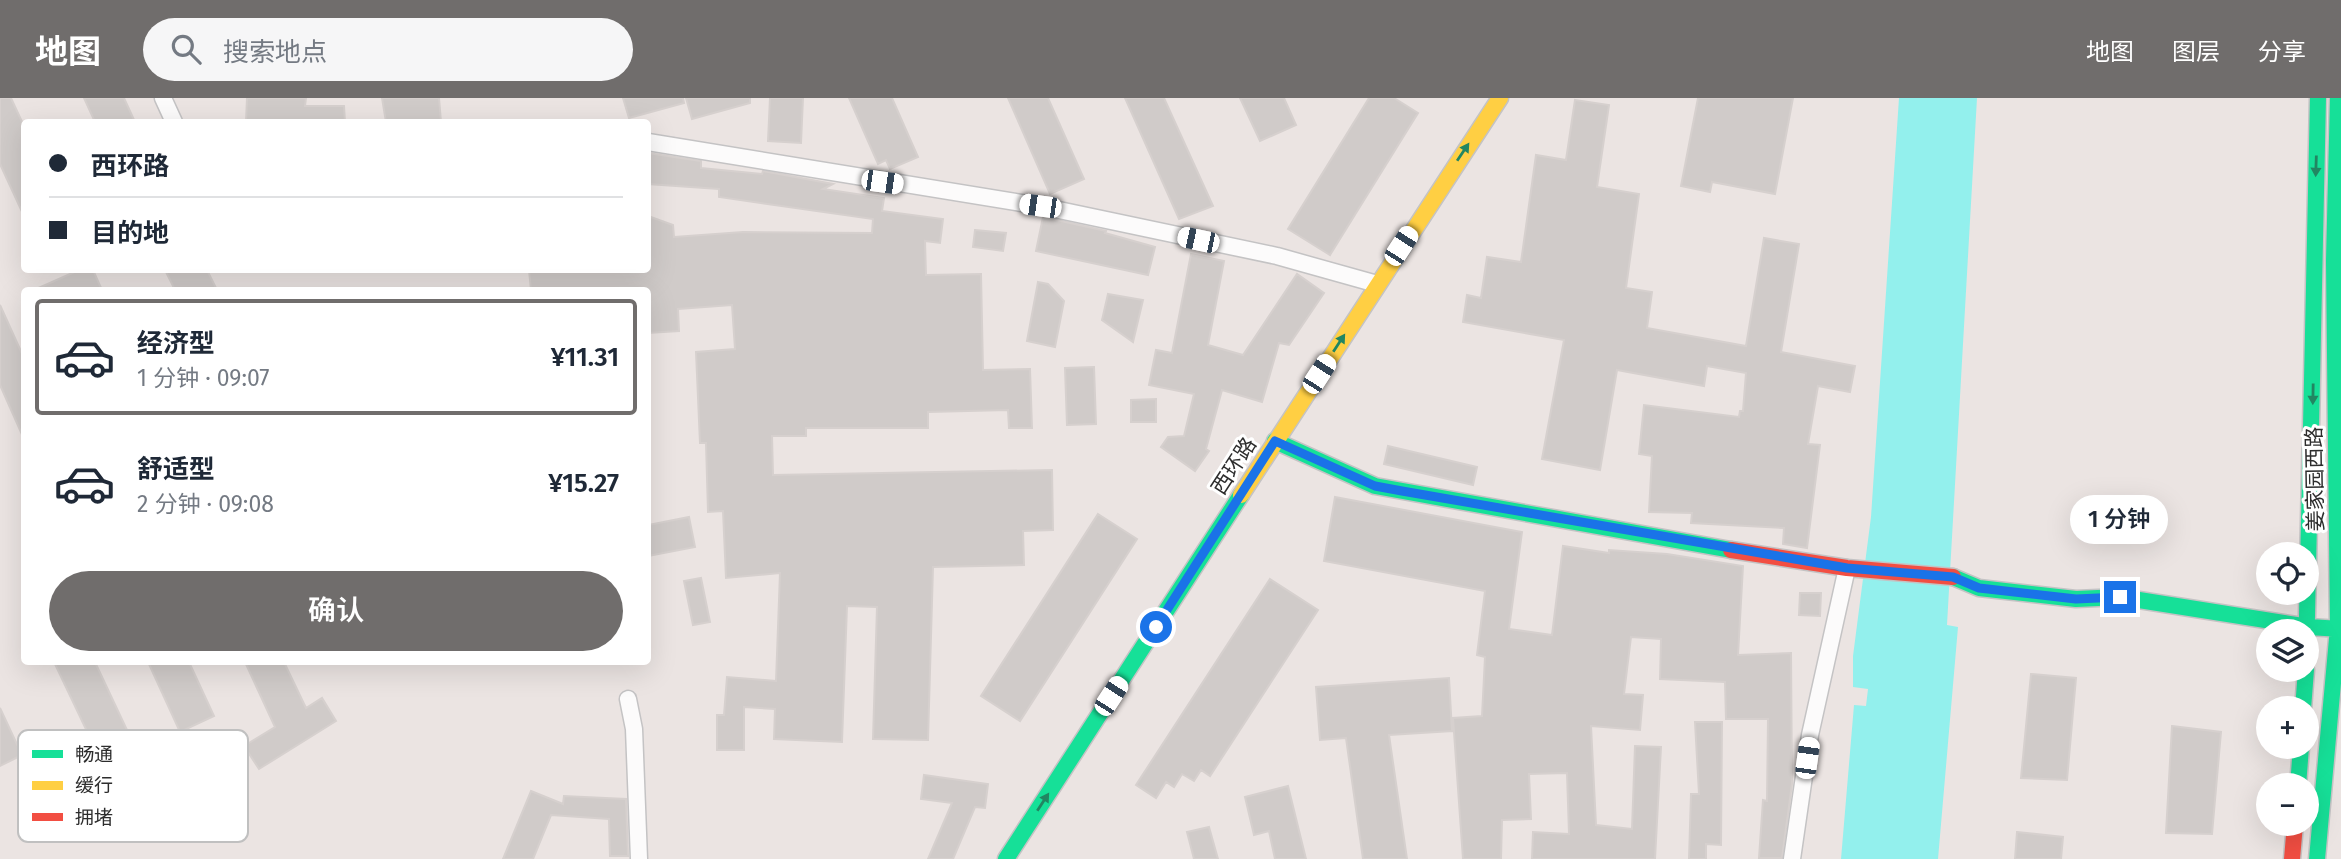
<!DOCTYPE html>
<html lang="zh">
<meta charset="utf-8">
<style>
body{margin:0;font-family:"Fira Sans","Noto Sans SC",sans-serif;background:#f6f6f7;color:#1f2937;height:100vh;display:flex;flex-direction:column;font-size:26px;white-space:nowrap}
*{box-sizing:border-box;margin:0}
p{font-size:23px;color:#747a83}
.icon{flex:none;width:38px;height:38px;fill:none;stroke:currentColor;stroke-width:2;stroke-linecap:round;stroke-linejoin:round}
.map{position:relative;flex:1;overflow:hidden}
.panel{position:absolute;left:21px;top:189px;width:630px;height:378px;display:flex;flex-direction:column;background:#fff;border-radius:7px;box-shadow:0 7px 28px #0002}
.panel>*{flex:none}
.banner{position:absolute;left:21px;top:21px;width:630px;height:154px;border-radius:7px;box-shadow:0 7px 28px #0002;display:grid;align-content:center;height:154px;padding:0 28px;background:#fff}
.controls{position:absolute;left:2256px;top:444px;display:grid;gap:14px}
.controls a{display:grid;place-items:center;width:63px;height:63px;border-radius:50%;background:#fff;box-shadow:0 7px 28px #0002;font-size:35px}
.end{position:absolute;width:32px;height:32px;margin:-16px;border:9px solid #1a73e8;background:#fff;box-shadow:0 0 0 4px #fff}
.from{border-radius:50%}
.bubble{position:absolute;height:49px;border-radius:24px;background:#fff;box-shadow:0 7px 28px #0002;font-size:23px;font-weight:600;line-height:49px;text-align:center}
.car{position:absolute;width:21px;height:42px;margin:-21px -10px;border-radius:9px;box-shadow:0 0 5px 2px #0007;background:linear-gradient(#fff 24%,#345 0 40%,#fff 0 76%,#345 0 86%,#fff 0)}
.banner b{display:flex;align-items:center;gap:24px;height:66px;font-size:26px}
.banner b+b{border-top:2px solid #e0e1e3}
.banner i{width:18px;height:18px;background:#1f2937}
ul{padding:12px 0 0;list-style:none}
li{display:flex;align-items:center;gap:21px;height:116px;margin:0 14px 10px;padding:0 14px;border:4px solid transparent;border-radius:7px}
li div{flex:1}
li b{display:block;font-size:26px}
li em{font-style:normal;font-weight:600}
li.on{border-color:#706d6c}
li>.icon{width:63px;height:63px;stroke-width:1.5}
.cta{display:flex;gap:14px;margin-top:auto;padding:14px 28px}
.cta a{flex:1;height:80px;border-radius:42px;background:#706d6c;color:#fff;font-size:28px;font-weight:600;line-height:80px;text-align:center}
header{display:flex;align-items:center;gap:42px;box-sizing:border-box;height:98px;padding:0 35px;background:#706d6c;color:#fff}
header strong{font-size:33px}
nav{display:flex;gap:38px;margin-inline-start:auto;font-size:24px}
.search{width:490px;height:63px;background:#f6f6f7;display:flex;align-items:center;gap:18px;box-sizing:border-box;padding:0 24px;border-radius:38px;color:#747a83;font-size:26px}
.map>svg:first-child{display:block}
.water{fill:#93f0ed}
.building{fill:#d0cbc9;stroke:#d6d0ce;stroke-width:2}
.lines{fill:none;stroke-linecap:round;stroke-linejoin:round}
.street-casing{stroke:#c4c3c4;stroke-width:19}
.fast-casing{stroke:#c4c3c4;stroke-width:19}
.slow-casing{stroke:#c4c3c4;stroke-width:19}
.jam-casing{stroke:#c4c3c4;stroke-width:19}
.street{stroke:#fcfbfb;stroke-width:16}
.fast{stroke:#16e098;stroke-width:16}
.slow{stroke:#ffcf43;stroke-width:16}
.jam{stroke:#f24e42;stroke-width:16}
.oneway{fill:#228662}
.route{stroke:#1a73e8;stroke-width:9}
.labels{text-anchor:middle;stroke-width:6;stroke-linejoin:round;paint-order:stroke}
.street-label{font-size:21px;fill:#2d2d2d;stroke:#fff}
.key{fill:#fff;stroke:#c0c0c0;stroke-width:2}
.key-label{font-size:19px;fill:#2d2d2d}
</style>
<header>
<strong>地图</strong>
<div class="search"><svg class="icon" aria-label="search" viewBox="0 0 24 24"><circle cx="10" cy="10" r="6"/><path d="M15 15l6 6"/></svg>搜索地点</div>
<nav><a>地图</a><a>图层</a><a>分享</a></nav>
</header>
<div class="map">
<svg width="2341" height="761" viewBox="0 0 2341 761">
<rect width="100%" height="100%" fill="#ebe4e2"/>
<path class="water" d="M 1899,0 L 1977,0 L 1947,527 L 1958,529 L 1938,761 L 1841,761 L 1854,607 L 1866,608 L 1868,591 L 1853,589 L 1853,558 L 1871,419 Z"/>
<path class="building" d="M 0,0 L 11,0 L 24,28 L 24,118 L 0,66 Z
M 84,0 L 124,0 L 135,24 L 95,24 Z
M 247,0 L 306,0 L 305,8 L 344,8 L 345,24 L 246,24 Z
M 382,0 L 439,0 L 441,24 L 386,24 Z
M 623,0 L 683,0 L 684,5 L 629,20 Z
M 686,0 L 750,0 L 750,5 L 692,21 Z
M 770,0 L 803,0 L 801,45 L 768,43 Z
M 849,0 L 892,0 L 918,59 L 890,71 L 886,62 L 878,66 Z
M 1008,0 L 1048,0 L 1084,81 L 1050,96 Z
M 1125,0 L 1164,0 L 1213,108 L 1179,121 Z
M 1240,0 L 1284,0 L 1296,27 L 1260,43 Z
M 1369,0 L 1394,0 L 1418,15 L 1330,157 L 1288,131 Z
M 1698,0 L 1793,0 L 1775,96 L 1712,84 L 1710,94 L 1681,88 Z
M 1575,2 L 1609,7 L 1597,89 L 1639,96 L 1626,190 L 1652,194 L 1647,230 L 1746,248 L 1764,140 L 1799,146 L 1781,254 L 1855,268 L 1850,294 L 1818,288 L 1808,346 L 1820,347 L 1807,450 L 1783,446 L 1784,430 L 1691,425 L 1692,415 L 1649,414 L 1652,358 L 1639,356 L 1644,307 L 1739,319 L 1740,313 L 1743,313 L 1746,275 L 1707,268 L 1704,288 L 1617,272 L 1600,372 L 1542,361 L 1564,242 L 1463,224 L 1467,197 L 1481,200 L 1487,159 L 1521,164 L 1536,57 L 1566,62 Z
M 648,55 L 701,63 L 701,70 L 762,76 L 763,73 L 833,86 L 823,91 L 884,100 L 882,113 L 943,121 L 940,145 L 925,143 L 926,177 L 981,176 L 983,272 L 1030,271 L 1032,330 L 1009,330 L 1008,312 L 928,314 L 928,330 L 806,330 L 806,338 L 772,338 L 773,377 L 1052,372 L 1053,432 L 1023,433 L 1024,467 L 933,469 L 928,642 L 873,641 L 877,509 L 847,508 L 842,644 L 774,641 L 775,611 L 744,609 L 744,652 L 717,652 L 717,617 L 724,617 L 727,579 L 776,583 L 780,475 L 726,480 L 723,413 L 708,414 L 706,345 L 700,345 L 696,254 L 735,251 L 732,207 L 678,211 L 679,233 L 648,235 L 648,192 L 531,192 L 529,172 L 648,172 L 648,118 L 673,127 L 674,139 L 743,134 L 872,135 L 873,121 L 719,99 L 719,91 L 648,86 Z
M 1043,119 L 1106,133 L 1105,135 L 1155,149 L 1148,177 L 1036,153 Z
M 975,132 L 1006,135 L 1003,153 L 973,149 Z
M 1191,156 L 1224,163 L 1208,247 L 1243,257 L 1297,176 L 1324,195 L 1289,247 L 1279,245 L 1262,304 L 1222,292 L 1206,351 L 1209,353 L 1195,373 L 1161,349 L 1168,339 L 1184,338 L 1194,296 L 1149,287 L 1156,252 L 1172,255 Z
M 79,172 L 93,172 L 102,192 L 34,192 Z
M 165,172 L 207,172 L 217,192 L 175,192 Z
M 1038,184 L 1048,186 L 1064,203 L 1055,249 L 1027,243 Z
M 1108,196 L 1143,202 L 1133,244 L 1102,222 Z
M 0,207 L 24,260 L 24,341 L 0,287 Z
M 1094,269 L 1096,326 L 1067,327 L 1065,270 Z
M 1156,301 L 1156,324 L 1131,324 L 1131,302 Z
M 1388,348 L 1477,369 L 1473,387 L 1384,366 Z
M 1335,399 L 1522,434 L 1509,531 L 1552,537 L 1563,448 L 1609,455 L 1609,452 L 1667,456 L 1743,468 L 1738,557 L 1791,555 L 1792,686 L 1782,760 L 1759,760 L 1763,702 L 1767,703 L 1768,621 L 1726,621 L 1725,584 L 1660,581 L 1661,541 L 1631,539 L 1624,596 L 1643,597 L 1640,632 L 1591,628 L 1596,727 L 1632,731 L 1635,648 L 1661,649 L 1655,761 L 1532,761 L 1533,734 L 1569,736 L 1567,675 L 1529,676 L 1531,721 L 1502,722 L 1501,761 L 1463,761 L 1453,620 L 1482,618 L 1485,559 L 1477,557 L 1485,493 L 1324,463 Z
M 1098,416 L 1137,441 L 1020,623 L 981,598 Z
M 689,419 L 695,449 L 648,458 L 648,427 Z
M 701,480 L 710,524 L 693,527 L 684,483 Z
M 1270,481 L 1318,512 L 1210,678 L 1201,672 L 1194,683 L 1182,676 L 1174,689 L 1166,684 L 1156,700 L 1136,687 Z
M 1800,495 L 1821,495 L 1820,518 L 1799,517 Z
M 54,564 L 95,564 L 135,649 L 102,665 Z
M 148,564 L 189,564 L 214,618 L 180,634 Z
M 245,564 L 284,564 L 306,610 L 322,600 L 336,623 L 259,671 L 244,648 L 275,629 Z
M 2031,576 L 2076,580 L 2067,682 L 2021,680 Z
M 1449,580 L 1452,633 L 1389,637 L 1407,761 L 1363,761 L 1346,640 L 1320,642 L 1316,589 Z
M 0,610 L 22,657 L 0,668 Z
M 1695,624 L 1722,624 L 1721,747 L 1706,746 L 1706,761 L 1689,761 L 1691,696 L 1699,696 Z
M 2172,628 L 2221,634 L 2212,736 L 2166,735 Z
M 924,677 L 988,686 L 985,710 L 975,709 L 953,761 L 928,761 L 952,705 L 921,701 Z
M 1288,688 L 1306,761 L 1275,761 L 1269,733 L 1254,737 L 1245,699 Z
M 531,693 L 563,706 L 564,698 L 626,701 L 628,758 L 610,758 L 609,721 L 551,717 L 533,761 L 503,761 Z
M 1209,729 L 1218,761 L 1194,761 L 1187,734 Z
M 2017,734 L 2063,739 L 2061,761 L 2015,761 Z"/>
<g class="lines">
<defs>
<path id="street" d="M 163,0 L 174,24
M 648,44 L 1040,108 L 1277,158 L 1377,186
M 628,601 L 634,631 L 639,761
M 1792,761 L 1810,637 L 1847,470"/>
<path id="fast" d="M 1275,343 L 1375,388 L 1731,452
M 1953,479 L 1979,490 L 2076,501 L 2120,499 L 2309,529 L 2341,531
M 2306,564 L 2318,0
M 2303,611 L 2306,572
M 2298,688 L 2301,649
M 1006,761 L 1241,397
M 2317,761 L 2338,530 L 2334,163 L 2338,0"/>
<path id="slow" d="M 1241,397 L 1500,0"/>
<path id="jam" d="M 1731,452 L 1847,470 L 1953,479
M 2292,761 L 2295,726"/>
</defs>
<use href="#street" class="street-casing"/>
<use href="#fast" class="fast-casing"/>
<use href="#slow" class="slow-casing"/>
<use href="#jam" class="jam-casing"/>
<use href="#street" class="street"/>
<use href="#fast" class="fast"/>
<use href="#slow" class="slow"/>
<use href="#jam" class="jam"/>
</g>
<defs><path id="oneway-solid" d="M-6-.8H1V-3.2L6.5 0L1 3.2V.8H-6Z" transform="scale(1.75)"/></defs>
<g class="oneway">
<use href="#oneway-solid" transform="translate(1463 54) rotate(-56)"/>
<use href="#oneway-solid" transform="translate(2316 68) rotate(92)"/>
<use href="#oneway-solid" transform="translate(1339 245) rotate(-57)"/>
<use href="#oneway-solid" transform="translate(2313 296) rotate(91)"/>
<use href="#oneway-solid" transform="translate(1043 704) rotate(-57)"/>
</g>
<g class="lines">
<path class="route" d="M 1156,529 L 1275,343 L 1375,388 L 1402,393 L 1847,470 L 1953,479 L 1979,490 L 2076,501 L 2120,499"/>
</g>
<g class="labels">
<g class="street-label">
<text transform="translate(1234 368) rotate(-57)" y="7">西环路</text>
<text transform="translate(2315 381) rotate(-91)" y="7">姜家园西路</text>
</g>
</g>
<rect x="18" y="632" width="230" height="112" rx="10" class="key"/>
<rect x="32" y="652" width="31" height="8" fill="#16e098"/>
<rect x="32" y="683" width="31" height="9" fill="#ffcf43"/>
<rect x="32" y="715" width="31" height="8" fill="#f24e42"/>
<g class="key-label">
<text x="75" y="663">畅通</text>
<text x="75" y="694">缓行</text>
<text x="75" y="726">拥堵</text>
</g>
</svg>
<div class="controls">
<a><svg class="icon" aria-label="locate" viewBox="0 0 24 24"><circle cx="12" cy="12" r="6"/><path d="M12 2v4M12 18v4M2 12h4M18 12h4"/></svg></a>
<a><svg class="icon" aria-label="layers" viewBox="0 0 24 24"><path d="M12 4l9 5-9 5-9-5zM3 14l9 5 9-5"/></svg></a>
<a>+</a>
<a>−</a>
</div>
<i class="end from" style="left:1156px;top:529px"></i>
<i class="end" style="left:2120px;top:499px"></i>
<div class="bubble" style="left:2070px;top:397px;width:98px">1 分钟</div>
<i class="car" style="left:882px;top:84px;rotate:98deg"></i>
<i class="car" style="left:1040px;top:108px;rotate:278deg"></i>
<i class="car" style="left:1198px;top:142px;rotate:282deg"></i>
<i class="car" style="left:1401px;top:148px;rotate:33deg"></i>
<i class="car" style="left:1319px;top:276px;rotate:33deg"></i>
<i class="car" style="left:1111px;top:598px;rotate:33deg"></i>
<i class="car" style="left:1807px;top:660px;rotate:8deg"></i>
<div class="banner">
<b><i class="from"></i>西环路</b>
<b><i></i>目的地</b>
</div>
<section class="panel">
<ul>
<li class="on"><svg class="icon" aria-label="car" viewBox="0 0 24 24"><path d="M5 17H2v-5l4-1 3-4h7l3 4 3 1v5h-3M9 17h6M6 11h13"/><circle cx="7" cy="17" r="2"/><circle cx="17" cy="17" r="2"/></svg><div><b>经济型</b><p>1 分钟 · 09:07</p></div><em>¥11.31</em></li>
<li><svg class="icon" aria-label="car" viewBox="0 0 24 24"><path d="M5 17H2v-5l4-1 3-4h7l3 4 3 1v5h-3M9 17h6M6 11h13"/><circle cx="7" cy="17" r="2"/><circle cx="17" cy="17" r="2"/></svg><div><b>舒适型</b><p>2 分钟 · 09:08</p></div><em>¥15.27</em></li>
</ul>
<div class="cta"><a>确认</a></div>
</section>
</div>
